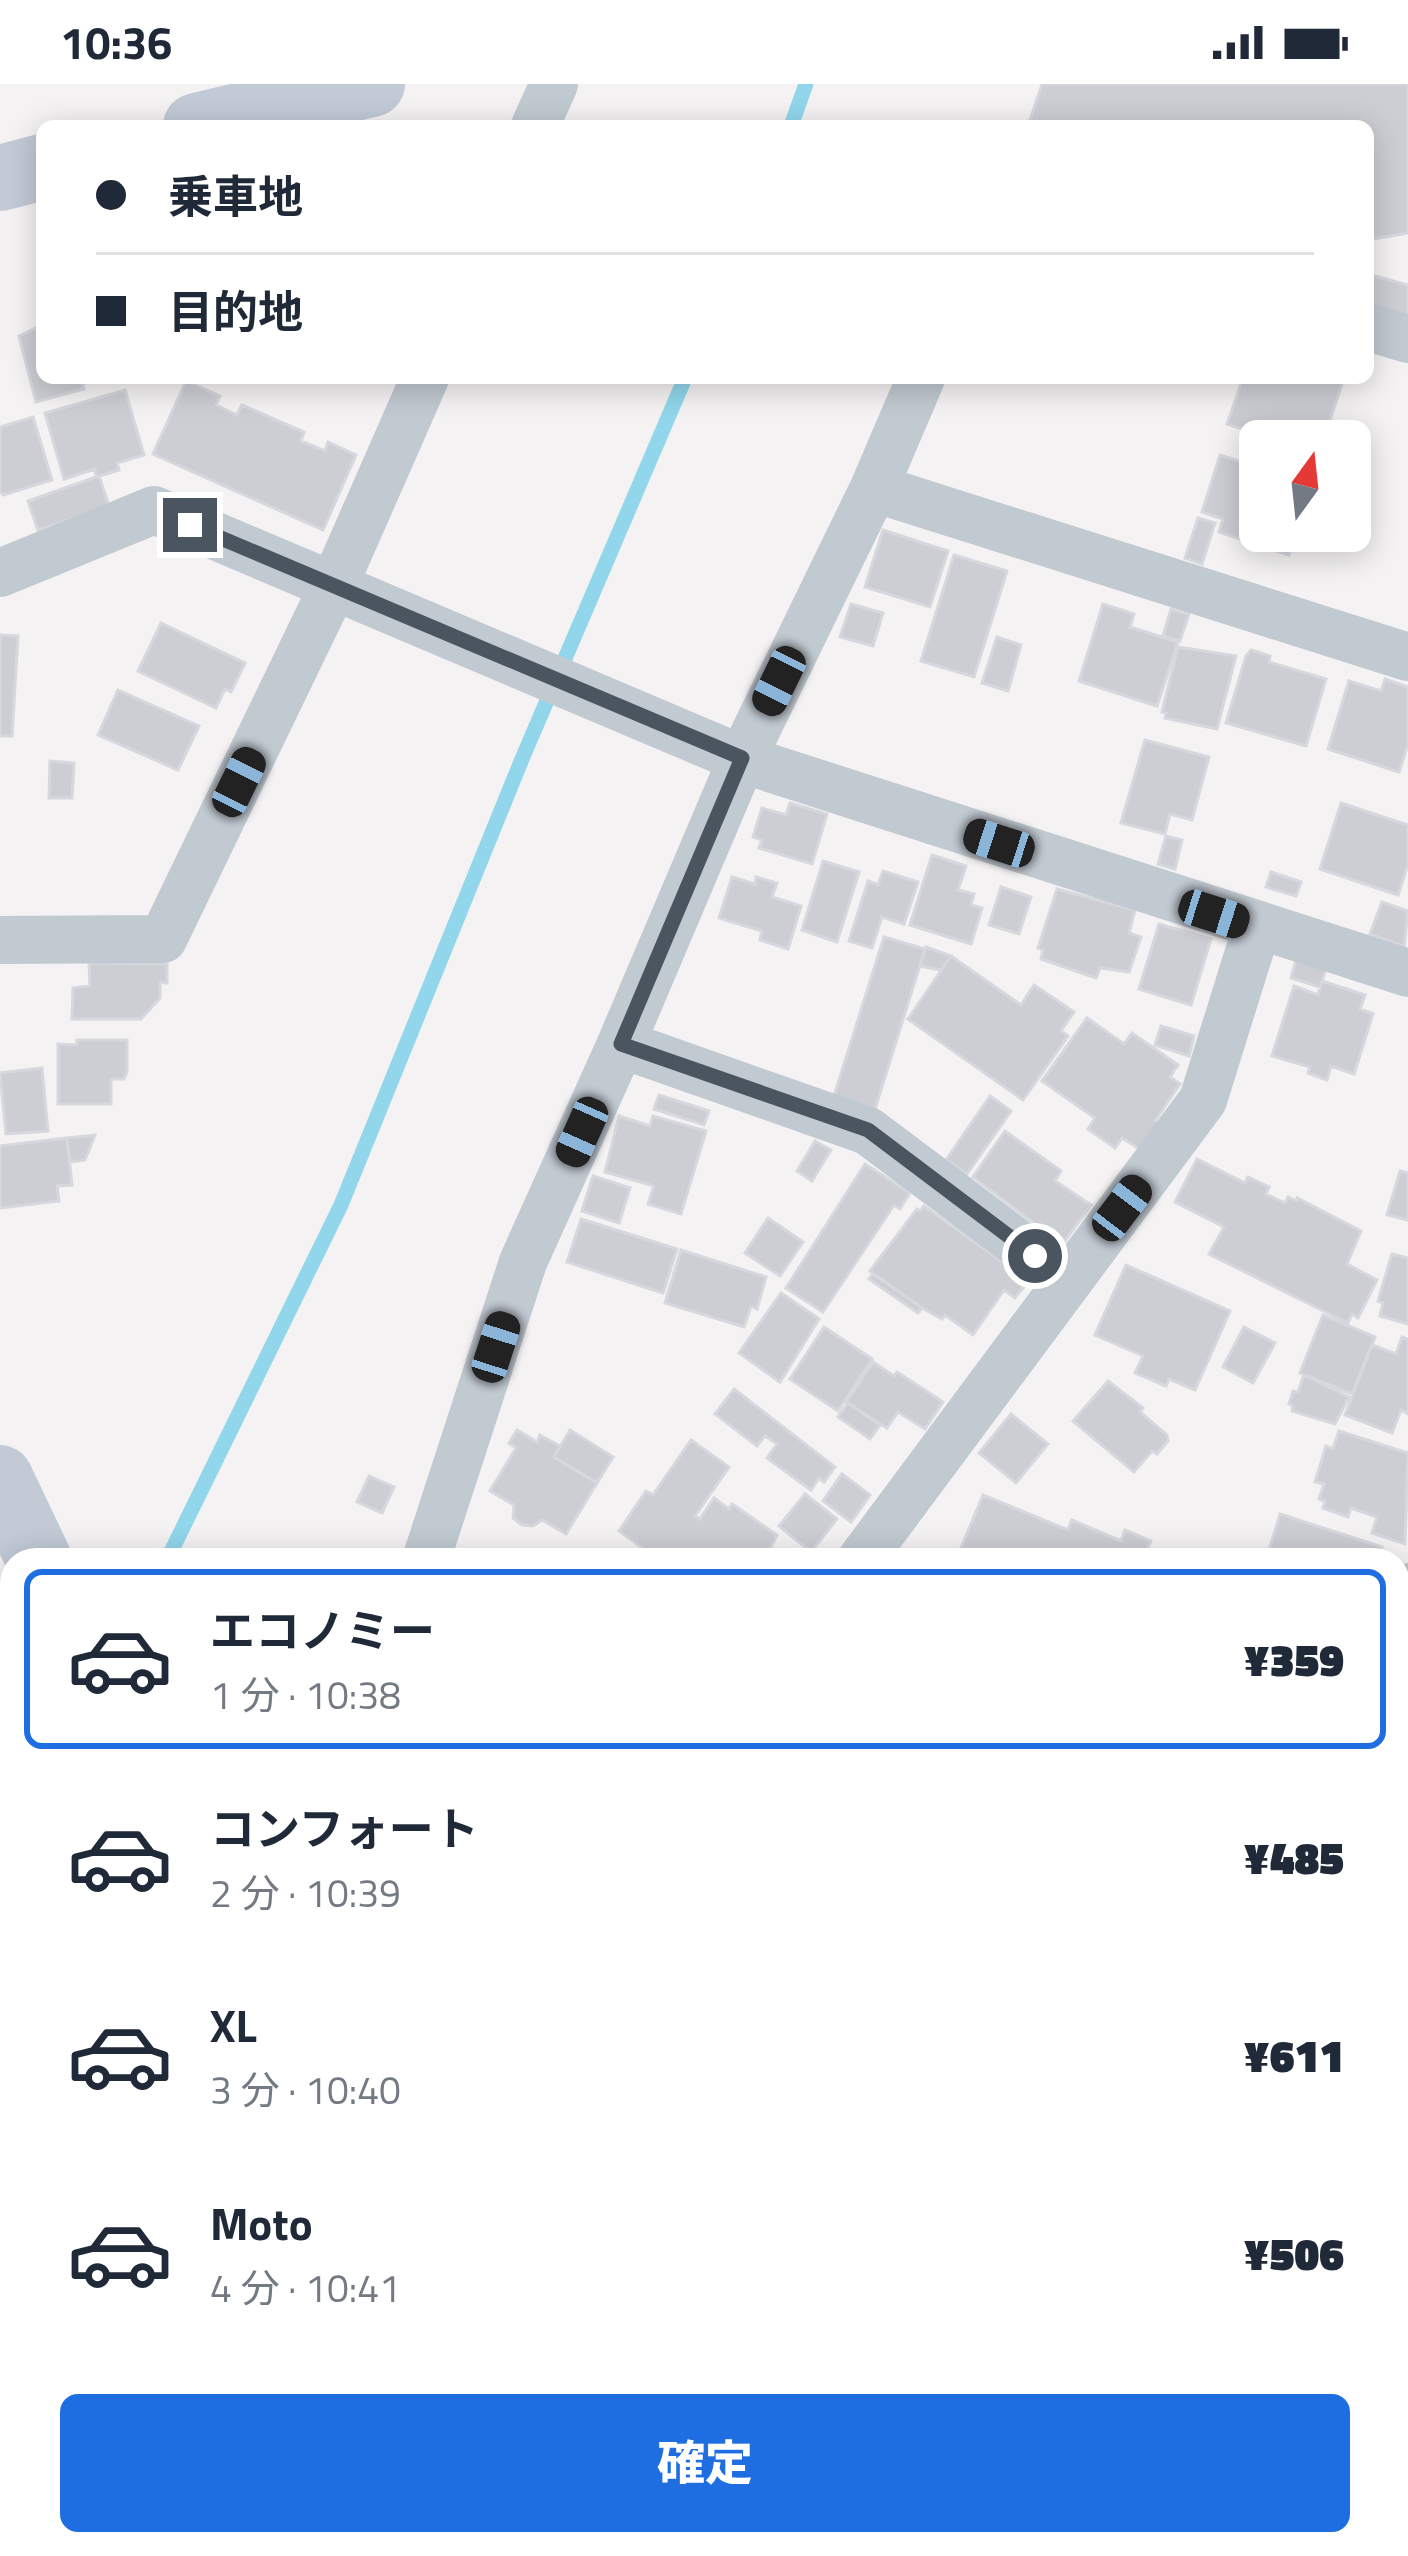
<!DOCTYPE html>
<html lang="ja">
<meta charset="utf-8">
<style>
body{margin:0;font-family:"Titillium Web","Noto Sans JP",sans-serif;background:#f2f2f3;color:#1f2937;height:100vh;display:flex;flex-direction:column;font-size:45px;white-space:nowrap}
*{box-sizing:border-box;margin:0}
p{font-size:39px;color:#747a83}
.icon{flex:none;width:66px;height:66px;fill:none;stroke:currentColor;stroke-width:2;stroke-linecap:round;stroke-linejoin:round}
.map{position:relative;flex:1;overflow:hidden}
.panel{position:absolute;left:0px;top:1464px;width:1410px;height:1008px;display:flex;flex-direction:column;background:#fff;border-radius:36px 36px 0 0;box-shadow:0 6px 30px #0003}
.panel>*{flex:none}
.hud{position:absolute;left:36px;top:36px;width:1338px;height:264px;border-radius:18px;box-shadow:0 6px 30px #0003;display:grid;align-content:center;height:264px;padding:0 60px;background:#fff}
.needle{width:78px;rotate:15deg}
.fabs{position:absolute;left:1239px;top:336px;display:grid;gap:24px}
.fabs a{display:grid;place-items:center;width:132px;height:132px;border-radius:18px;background:#fff;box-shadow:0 6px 30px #0003;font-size:60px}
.end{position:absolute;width:54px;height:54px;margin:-27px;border:15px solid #4a5560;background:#fff;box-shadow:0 0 0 6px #fff}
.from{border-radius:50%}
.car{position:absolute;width:36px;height:72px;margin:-36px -18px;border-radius:15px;box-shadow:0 0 9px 3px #0007;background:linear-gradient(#222 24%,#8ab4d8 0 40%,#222 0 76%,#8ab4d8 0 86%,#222 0)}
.hud b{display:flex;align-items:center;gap:42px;height:114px;font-size:45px}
.hud b+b{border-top:3px solid #e0e1e3}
.hud i{width:30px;height:30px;background:#1f2937}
ul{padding:21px 0 0;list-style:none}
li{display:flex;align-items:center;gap:36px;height:180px;margin:0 24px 18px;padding:0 36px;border:6px solid transparent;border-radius:18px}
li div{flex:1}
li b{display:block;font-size:45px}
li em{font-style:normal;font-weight:800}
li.active{border-color:#1e6ee2}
li>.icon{width:108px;height:108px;stroke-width:1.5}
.primary-button{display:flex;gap:24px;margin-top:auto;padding:24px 60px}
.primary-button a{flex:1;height:138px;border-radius:18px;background:#1e6ee2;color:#fff;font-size:48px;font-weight:800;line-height:138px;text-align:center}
.status{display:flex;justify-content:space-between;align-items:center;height:84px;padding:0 60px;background:#fff;direction:ltr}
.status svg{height:33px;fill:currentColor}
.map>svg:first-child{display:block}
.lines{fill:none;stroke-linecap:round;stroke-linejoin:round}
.stream{stroke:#91d6eb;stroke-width:15}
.building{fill:#ccced4;stroke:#d6d8dd;stroke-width:3}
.street{stroke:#c1c9d1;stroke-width:48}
.secondary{stroke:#c1cad5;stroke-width:66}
.route{stroke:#4a5560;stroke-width:15}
</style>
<div class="status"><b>10:36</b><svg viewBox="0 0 49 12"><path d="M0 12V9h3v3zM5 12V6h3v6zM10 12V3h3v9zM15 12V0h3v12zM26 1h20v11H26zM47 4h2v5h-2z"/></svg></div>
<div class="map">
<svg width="1408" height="2472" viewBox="0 0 1408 2472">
<rect width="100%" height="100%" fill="#f4f2f2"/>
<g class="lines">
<path class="stream" d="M 791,42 L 806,0
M 167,1476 L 341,1121 L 522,675 L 685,294
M 0,1801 L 12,1780"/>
</g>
<path class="building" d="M 1042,0 L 1408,0 L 1408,149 L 1368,156 L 1368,42 L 1028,42 Z
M 1368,190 L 1408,201 L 1408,235 L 1368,223 Z
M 42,241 L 42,294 L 87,294 L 88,298 L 82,300 L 84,305 L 36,318 L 19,252 Z
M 1243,294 L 1344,294 L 1323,357 L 1293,357 L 1260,343 L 1258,350 L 1227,340 Z
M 186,297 L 220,312 L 216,321 L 237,331 L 242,321 L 304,348 L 301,357 L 325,367 L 328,358 L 356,371 L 323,446 L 153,370 Z
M 125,306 L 144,371 L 117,379 L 119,386 L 96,393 L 95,385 L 64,395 L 45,329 Z
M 33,333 L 52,396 L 3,411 L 0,407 L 0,343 Z
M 1220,371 L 1260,384 L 1260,447 L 1297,447 L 1289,471 L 1219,448 L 1223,435 L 1202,428 Z
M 99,392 L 109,422 L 38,446 L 28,417 Z
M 1198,434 L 1215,439 L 1202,480 L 1185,474 Z
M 883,446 L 948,467 L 930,523 L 865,503 Z
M 954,471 L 1007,487 L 974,593 L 921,577 Z
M 851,520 L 883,529 L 873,562 L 840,553 Z
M 1103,520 L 1134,530 L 1130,543 L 1178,558 L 1157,622 L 1079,597 Z
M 1171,525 L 1189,530 L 1180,557 L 1163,552 Z
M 161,539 L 245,579 L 231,608 L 225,605 L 216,624 L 138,587 Z
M 0,551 L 18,552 L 12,652 L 0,652 Z
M 997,553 L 1021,561 L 1008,607 L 982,599 Z
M 1178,563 L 1236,572 L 1217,645 L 1165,634 L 1166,629 L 1162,628 Z
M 1251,566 L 1270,572 L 1269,578 L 1326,595 L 1306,662 L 1226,639 L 1246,572 Z
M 1385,595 L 1408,603 L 1408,660 L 1399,688 L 1328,665 L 1349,597 L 1381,607 Z
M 118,606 L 199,642 L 178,686 L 98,651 Z
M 1145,656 L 1209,673 L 1192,736 L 1170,730 L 1165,750 L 1121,739 Z
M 50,677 L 74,679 L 72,714 L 49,714 Z
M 790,719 L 827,730 L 812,780 L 759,764 L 762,756 L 753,753 L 762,724 L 786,731 Z
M 1341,719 L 1408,741 L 1408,780 L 1398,811 L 1320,785 Z
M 1166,752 L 1182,756 L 1175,785 L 1158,780 Z
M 932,771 L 966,782 L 958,806 L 974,810 L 971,821 L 982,824 L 971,860 L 910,841 Z
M 823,777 L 859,788 L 837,858 L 802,846 Z
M 883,787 L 918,798 L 904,840 L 882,833 L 872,864 L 849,857 L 868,797 L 878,801 Z
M 1271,788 L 1301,798 L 1296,812 L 1266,803 Z
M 732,793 L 755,800 L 756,793 L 777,799 L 772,813 L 801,822 L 788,865 L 760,856 L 762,847 L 719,834 Z
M 1001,803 L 1031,813 L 1019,850 L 989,841 Z
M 1057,805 L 1135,826 L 1129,849 L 1141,853 L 1129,888 L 1100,884 L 1096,894 L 1041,875 L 1043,866 L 1038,864 Z
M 1382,818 L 1408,827 L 1404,863 L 1370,850 Z
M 1159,840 L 1211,855 L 1191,921 L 1139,905 Z
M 884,853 L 925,865 L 875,1025 L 834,1012 Z
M 926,863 L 951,872 L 941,886 L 920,882 Z
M 951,872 L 1021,921 L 1034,901 L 1074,928 L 1061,947 L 1068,952 L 1023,1016 L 908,935 Z
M 1296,876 L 1326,884 L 1320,903 L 1291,894 Z
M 89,879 L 167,880 L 167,899 L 160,898 L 160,914 L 141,935 L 72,935 L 73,904 L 90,902 Z
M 1322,897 L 1365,911 L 1360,925 L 1373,930 L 1354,990 L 1331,982 L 1327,996 L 1308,989 L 1310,983 L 1272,972 L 1294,902 L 1318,911 Z
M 1087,934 L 1124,960 L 1132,949 L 1178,981 L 1170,993 L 1180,1000 L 1155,1037 L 1159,1040 L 1141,1066 L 1122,1054 L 1115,1064 L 1088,1045 L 1095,1034 L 1042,997 Z
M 1161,942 L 1194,952 L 1189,972 L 1155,961 Z
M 77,956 L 127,956 L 127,988 L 124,995 L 111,995 L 111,1020 L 58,1020 L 58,960 L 77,961 Z
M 42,984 L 48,1047 L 6,1050 L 0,989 Z
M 659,1011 L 709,1027 L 704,1041 L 654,1025 Z
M 990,1012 L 1011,1027 L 967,1090 L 946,1076 Z
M 619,1032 L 650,1042 L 653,1032 L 706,1047 L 681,1130 L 648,1120 L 654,1102 L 605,1088 Z
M 1005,1047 L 1061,1087 L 1055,1097 L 1091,1121 L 1065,1157 L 1045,1142 L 1042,1145 L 973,1093 Z
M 95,1051 L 85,1076 L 70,1078 L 67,1054 Z
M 67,1054 L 72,1101 L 57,1102 L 59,1117 L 0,1124 L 0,1062 Z
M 815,1057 L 831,1066 L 812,1097 L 797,1087 Z
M 1197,1075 L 1245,1099 L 1248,1093 L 1269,1103 L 1266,1110 L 1285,1119 L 1288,1113 L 1296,1117 L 1297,1114 L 1361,1147 L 1347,1180 L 1377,1196 L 1358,1234 L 1352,1230 L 1348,1239 L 1209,1170 L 1224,1143 L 1175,1118 Z
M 865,1080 L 910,1109 L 900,1125 L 894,1121 L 823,1228 L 786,1204 Z
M 1400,1087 L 1408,1089 L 1408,1136 L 1387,1131 Z
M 593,1092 L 630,1104 L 619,1139 L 582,1127 Z
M 924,1122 L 1017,1188 L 1014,1192 L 1026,1200 L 1015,1214 L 1004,1206 L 973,1251 L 945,1231 L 942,1235 L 922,1224 L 870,1187 L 917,1125 L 920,1127 Z
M 768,1134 L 803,1158 L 780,1192 L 745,1169 Z
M 581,1135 L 677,1165 L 663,1209 L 567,1178 Z
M 681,1166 L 766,1193 L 757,1225 L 751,1222 L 744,1243 L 665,1219 Z
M 1392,1170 L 1408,1174 L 1408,1240 L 1380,1232 L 1383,1219 L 1378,1217 Z
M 1126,1181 L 1230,1227 L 1195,1306 L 1169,1295 L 1166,1302 L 1135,1289 L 1143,1272 L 1095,1251 Z
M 873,1190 L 922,1224 L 918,1229 L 869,1195 Z
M 781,1209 L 819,1235 L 780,1298 L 739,1269 Z
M 1323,1231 L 1375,1253 L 1352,1310 L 1300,1289 Z
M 824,1243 L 872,1275 L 838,1327 L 790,1295 Z
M 1244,1243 L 1275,1259 L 1253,1299 L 1223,1283 Z
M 1402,1253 L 1408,1255 L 1408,1330 L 1401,1326 L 1392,1349 L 1345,1331 L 1372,1261 L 1396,1270 Z
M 873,1278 L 894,1292 L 897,1288 L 943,1318 L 925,1345 L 898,1328 L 887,1344 L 846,1318 Z
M 1304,1291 L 1349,1313 L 1335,1340 L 1292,1327 L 1293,1322 L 1289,1320 L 1293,1307 L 1298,1308 Z
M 1108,1297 L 1143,1324 L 1140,1328 L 1167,1351 L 1168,1357 L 1157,1370 L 1152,1367 L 1134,1388 L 1073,1337 Z
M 734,1305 L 835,1383 L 824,1398 L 819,1394 L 811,1406 L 767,1374 L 777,1360 L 765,1352 L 757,1362 L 715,1330 Z
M 848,1319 L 880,1341 L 870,1355 L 838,1333 Z
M 1011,1330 L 1048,1360 L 1016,1399 L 979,1369 Z
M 517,1346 L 537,1358 L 540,1351 L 560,1362 L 554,1373 L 597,1399 L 566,1450 L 542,1436 L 533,1442 L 522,1441 L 513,1434 L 514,1421 L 490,1407 L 516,1364 L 509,1359 Z
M 570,1346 L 613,1373 L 597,1399 L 554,1373 Z
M 1339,1347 L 1408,1369 L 1405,1460 L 1372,1449 L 1377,1433 L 1351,1424 L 1348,1433 L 1323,1424 L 1325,1417 L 1319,1415 L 1324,1400 L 1315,1398 L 1326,1362 L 1333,1365 Z
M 691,1356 L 729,1383 L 695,1432 L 700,1435 L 714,1414 L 729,1425 L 732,1420 L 777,1451 L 765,1476 L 659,1476 L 619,1447 L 646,1407 L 653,1411 Z
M 842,1390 L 870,1411 L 851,1438 L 823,1417 Z
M 369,1392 L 394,1403 L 382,1429 L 357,1418 Z
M 805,1410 L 837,1435 L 811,1468 L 779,1442 Z
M 983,1411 L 1068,1446 L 1072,1436 L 1121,1457 L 1125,1446 L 1151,1457 L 1146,1468 L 1152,1471 L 1150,1476 L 956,1476 Z
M 1280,1430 L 1382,1463 L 1378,1476 L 1266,1476 Z
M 1398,1680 L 1408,1683 L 1400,1734 L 1398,1733 Z
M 12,2309 L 12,2405 L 9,2406 L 6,2383 L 0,2384 L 0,2310 Z
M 1398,2345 L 1408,2351 L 1408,2425 L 1403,2422 L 1401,2427 Z
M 160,2460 L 235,2460 L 237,2472 L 161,2472 Z
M 437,2460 L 547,2460 L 564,2472 L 428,2472 Z
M 583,2460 L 624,2460 L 623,2472 L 583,2472 Z
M 977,2460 L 1016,2460 L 1007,2472 L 982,2472 L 975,2467 Z
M 1067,2460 L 1101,2460 L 1121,2472 L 1060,2472 Z
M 1305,2460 L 1345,2460 L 1359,2472 L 1294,2472 Z"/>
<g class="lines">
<path class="street" d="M 535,42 L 554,0
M 1368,243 L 1408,255
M 874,404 L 1408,573
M 0,489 L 154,426 L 742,675 L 1408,889
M 0,856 L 163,855 L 334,501 L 425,294
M 621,960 L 868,1047 L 1068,1197
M 426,1476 L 523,1178 L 621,960 L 742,675 L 874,404 L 921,294
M 861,1476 L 1203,1016 L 1257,843
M 1398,1519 L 1408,1503
M 1398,1931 L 1408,1933
M 1398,2151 L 1408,2134
M 0,2231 L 12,2213
M 0,2432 L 12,2433
M 874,2460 L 885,2472
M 1389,2460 L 1405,2472
M 1202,2472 L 1209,2460"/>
<path class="secondary" d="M 196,42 L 372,0
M 0,94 L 42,83
M 0,1394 L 39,1476
M 1398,1605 L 1408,1604
M 288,2460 L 289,2472"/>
</g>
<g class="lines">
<path class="route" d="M 190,441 L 742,674 L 621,960 L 868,1046 L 1035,1172"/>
</g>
</svg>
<div class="fabs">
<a><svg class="needle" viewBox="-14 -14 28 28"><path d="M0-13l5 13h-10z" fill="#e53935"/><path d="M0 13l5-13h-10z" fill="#747a83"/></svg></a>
</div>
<i class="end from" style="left:1035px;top:1172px"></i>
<i class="end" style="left:190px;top:441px"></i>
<i class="car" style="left:779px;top:597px;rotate:206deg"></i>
<i class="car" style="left:239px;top:698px;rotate:26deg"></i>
<i class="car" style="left:999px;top:759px;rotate:288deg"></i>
<i class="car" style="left:1214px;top:830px;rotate:108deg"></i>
<i class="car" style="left:582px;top:1048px;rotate:204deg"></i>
<i class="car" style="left:1122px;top:1124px;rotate:37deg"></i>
<i class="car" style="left:496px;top:1263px;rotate:18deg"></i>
<div class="hud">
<b><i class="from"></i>乗車地</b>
<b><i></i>目的地</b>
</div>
<section class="panel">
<ul>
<li class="active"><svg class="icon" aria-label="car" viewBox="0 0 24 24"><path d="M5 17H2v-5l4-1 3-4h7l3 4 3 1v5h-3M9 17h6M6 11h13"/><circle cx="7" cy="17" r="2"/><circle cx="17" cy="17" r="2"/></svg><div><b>エコノミー</b><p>1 分 · 10:38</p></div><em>¥359</em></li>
<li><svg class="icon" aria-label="car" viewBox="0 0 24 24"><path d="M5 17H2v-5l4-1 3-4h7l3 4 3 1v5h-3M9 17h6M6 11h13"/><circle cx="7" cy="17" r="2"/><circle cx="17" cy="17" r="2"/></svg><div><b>コンフォート</b><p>2 分 · 10:39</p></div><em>¥485</em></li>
<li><svg class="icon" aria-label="car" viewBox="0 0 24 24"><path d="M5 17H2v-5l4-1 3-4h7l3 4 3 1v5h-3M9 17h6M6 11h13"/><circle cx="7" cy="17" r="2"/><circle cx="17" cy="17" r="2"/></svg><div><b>XL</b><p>3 分 · 10:40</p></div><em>¥611</em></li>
<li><svg class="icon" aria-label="car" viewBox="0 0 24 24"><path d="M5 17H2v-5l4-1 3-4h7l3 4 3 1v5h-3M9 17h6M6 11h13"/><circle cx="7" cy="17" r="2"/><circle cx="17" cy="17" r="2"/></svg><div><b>Moto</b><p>4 分 · 10:41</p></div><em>¥506</em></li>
</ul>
<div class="primary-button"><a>確定</a></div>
</section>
</div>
